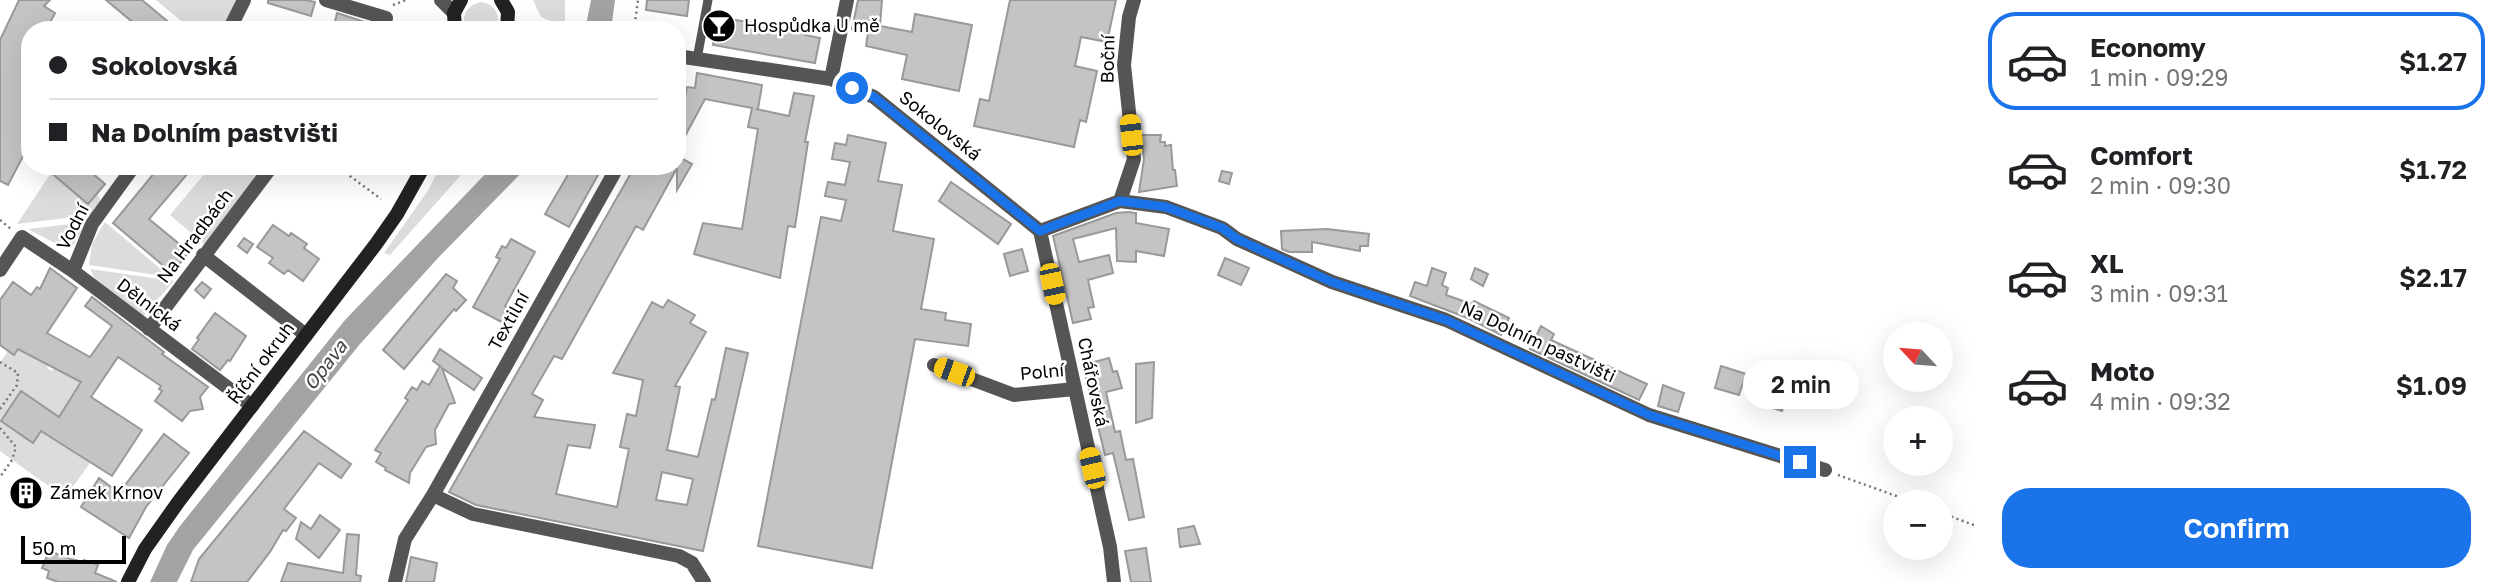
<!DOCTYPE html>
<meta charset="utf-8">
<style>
body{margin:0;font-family:"Golos Text",sans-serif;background:#f6f6f6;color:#202124;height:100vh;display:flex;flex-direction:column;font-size:26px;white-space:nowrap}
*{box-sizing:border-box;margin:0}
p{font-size:23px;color:#757577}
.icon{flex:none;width:38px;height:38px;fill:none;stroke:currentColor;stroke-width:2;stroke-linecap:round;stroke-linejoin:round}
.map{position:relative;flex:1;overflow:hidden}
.side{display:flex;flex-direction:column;background:#fff;width:525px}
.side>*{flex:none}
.banner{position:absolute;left:21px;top:21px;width:665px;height:154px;border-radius:28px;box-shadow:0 7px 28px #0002;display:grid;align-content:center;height:154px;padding:0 28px;background:#fff}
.needle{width:46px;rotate:296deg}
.controls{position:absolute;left:1883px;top:322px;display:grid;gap:14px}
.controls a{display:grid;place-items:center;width:70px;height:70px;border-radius:50%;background:#fff;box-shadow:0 7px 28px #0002;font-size:35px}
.scale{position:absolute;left:21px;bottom:18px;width:105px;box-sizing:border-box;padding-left:7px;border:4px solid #000;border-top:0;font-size:19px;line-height:24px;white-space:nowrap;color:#000;-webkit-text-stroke:5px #fff;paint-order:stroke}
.end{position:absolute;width:32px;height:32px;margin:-16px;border:9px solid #1a73e8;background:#fff;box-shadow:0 0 0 4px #fff}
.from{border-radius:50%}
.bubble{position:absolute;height:49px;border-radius:24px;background:#fff;box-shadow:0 7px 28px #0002;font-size:23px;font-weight:600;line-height:49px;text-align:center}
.car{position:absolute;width:21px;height:42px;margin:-21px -10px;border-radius:9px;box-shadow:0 0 5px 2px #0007;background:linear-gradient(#f5c518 24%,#345 0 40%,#f5c518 0 76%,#345 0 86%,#f5c518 0)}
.banner b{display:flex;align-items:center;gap:24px;height:66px;font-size:26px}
.banner b+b{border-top:2px solid #e0e0e0}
.banner i{width:18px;height:18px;background:#202124}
ul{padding:12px 0 0;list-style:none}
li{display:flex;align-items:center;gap:21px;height:98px;margin:0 14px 10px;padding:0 14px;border:4px solid transparent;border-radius:28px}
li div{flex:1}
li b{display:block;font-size:26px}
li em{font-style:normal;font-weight:600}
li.on{border-color:#1a73e8}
li>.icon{width:63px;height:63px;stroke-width:1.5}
.button{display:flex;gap:14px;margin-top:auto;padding:14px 28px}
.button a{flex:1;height:80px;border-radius:28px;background:#1a73e8;color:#fff;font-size:28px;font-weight:600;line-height:80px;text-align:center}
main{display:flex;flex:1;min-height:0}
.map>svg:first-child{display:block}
.green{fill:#dcdcdc}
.water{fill:#a3a3a3}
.building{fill:#c4c4c4;stroke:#999;stroke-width:2;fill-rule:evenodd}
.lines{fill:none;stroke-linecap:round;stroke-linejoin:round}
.path{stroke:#777;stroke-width:2.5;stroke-dasharray:2 3.5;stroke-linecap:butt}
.service{stroke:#555;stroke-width:9}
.minor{stroke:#555;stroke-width:14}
.tertiary{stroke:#555;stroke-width:14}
.secondary{stroke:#222;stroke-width:14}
.route{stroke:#1a73e8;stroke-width:9}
.labels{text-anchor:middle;stroke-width:5;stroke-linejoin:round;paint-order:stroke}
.poi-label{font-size:18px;fill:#000;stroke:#fff;text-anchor:start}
.street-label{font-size:18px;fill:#000;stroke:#fff}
.water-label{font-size:19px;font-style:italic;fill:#444;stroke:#fff}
</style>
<main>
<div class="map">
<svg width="1974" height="582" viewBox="0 0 1974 582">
<rect width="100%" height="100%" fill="#fff"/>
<path class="green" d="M 156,0 L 237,0 L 221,30 L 192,30 Z
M 533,0 L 565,0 L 565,27 L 541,17 Z
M 481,2 C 496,4 502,17 495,30 L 467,30 C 460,17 466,5 481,2 Z
M 211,166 L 267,166 L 209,243 L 204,244 L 170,215 Z
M 440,166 L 469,166 L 390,255 L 384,253 L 429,189 Z
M 51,173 L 88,203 L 97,192 L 101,202 L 91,215 L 17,224 Z
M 87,222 L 73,246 L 64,248 L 28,229 Z
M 105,222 L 170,277 L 89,265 L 92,244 Z
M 90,269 L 174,281 L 144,315 L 138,316 L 97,283 Z
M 18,349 L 48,365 L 47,368 L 52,371 L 54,368 L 81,382 L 48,435 L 90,463 L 65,498 L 0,451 L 0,363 L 8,351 L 14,355 Z"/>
<path class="water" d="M 591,0 L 615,0 L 611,30 L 585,30 Z
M 493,166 L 528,166 L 438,258 L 360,344 L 193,550 L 177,582 L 150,582 L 167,545 L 180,526 L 345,320 Z"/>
<path class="building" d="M 19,0 L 50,0 L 44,6 L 55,13 L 46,30 L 30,30 L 30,143 L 8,185 L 0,181 L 0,40 Z
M 106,0 L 142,0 L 178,30 L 142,30 Z
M 268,0 L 306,0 L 315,2 L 311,16 L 268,3 Z
M 647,0 L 689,0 L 687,16 L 646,10 Z
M 858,0 L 882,0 L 880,26 L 912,32 L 915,14 L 972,25 L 959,91 L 902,79 L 907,55 L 866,46 L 868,33 L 852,29 Z
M 1010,0 L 1116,0 L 1107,42 L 1081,37 L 1075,66 L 1097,71 L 1086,122 L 1080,120 L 1074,147 L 974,126 L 980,99 L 989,101 Z
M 337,13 L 365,22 L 359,30 L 333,30 Z
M 718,17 L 806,32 L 805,35 L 820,38 L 815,63 L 713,45 Z
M 697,73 L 762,85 L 758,109 L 756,109 L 789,116 L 794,93 L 814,96 L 805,142 L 808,142 L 795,227 L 788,226 L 780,278 L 694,254 L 703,223 L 742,229 L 758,129 L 748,127 L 752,108 L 705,99 L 677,151 L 677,104 L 683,107 L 687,87 L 695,88 Z
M 848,135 L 886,143 L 878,181 L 902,185 L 893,231 L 934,239 L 921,309 L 946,313 L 945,320 L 971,324 L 968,346 L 915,339 L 872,568 L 758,546 L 821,217 L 841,221 L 846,200 L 825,196 L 828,182 L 845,185 L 850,162 L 832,159 L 835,143 L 846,145 Z
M 1141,135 L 1161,135 L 1160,142 L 1165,142 L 1165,146 L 1171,145 L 1173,170 L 1175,170 L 1177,186 L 1139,192 L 1144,159 Z
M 677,156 L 692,164 L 677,190 L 677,168 L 643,230 L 636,226 L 562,359 L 554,356 L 532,394 L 543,400 L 534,417 L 595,425 L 590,448 L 568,445 L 556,494 L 617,507 L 629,449 L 620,447 L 627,414 L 636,416 L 643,380 L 613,373 L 652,302 L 663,308 L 668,300 L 695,315 L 690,323 L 706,332 L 675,386 L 680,387 L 667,450 L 698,457 L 712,399 L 715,400 L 726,348 L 748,353 L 703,551 L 476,505 L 449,492 L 635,166 L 677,166 ZM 662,472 L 693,479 L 687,505 L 656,500 Z
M 43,166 L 94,166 L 90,171 L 105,184 L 88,204 Z
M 160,166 L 194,166 L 149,219 L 189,252 L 172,273 L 113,223 Z
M 573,166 L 603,166 L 569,227 L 545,214 Z
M 1222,171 L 1232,173 L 1229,184 L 1219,181 Z
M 951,182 L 1011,224 L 998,244 L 939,201 Z
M 1129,212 L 1136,213 L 1136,223 L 1169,229 L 1164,256 L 1136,251 L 1136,262 L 1117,261 L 1116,228 L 1073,239 L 1079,262 L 1109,255 L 1113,273 L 1088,280 L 1094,307 L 1088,308 L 1091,319 L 1073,323 L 1053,236 L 1116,213 Z
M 273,225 L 289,236 L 291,233 L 307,244 L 304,248 L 319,259 L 303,281 L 288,270 L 284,274 L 269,263 L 273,258 L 257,247 Z
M 1327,229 L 1369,234 L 1368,246 L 1360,246 L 1360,251 L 1312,242 L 1312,252 L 1289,252 L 1282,249 L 1281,231 Z
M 244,238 L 253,244 L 247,253 L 238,246 Z
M 511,239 L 535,252 L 505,306 L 516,312 L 509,326 L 473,307 L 500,259 L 496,257 L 502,246 L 506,248 Z
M 1022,249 L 1028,271 L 1010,276 L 1004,254 Z
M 1225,258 L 1249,268 L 1241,285 L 1218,275 Z
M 50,268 L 77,288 L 47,333 L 90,357 L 112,326 L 85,306 L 92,297 L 164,352 L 162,354 L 208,387 L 200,397 L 203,409 L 190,411 L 182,421 L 155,401 L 162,391 L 159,389 L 161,386 L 118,357 L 91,397 L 142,430 L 112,476 L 41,431 L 33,443 L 1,421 L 21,391 L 59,417 L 81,382 L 18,349 L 14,355 L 0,345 L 0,300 L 13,282 L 31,295 L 37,287 L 40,289 Z
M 1432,268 L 1446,273 L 1442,285 L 1448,288 L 1446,295 L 1472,304 L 1474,301 L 1509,318 L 1501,335 L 1470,319 L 1410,296 L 1415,282 L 1427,286 Z
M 1475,268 L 1488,274 L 1483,286 L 1471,279 Z
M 446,274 L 457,281 L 453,288 L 466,300 L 456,311 L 454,309 L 404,369 L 383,350 Z
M 202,282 L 211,289 L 204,298 L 195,290 Z
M 215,313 L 246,336 L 230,361 L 228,360 L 220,370 L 192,349 L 199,339 L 197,338 Z
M 1541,326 L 1554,334 L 1551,340 L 1647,384 L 1639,400 L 1530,349 Z
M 440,349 L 482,378 L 474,390 L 442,368 L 455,403 L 449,404 L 435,430 L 436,444 L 426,447 L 410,473 L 409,483 L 385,470 L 386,468 L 376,462 L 381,453 L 375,450 L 408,400 L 405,398 L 412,387 L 417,390 L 422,381 L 429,385 L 440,366 L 433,361 Z
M 1109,358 L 1113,372 L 1117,371 L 1122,388 L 1106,392 L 1115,432 L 1120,431 L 1126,460 L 1133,459 L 1144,517 L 1129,520 L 1113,453 L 1105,455 L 1083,365 Z
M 1154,362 L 1152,418 L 1136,423 L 1136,364 Z
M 1721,366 L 1746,374 L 1739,395 L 1715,388 Z
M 1774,384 L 1789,389 L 1782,411 L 1767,406 Z
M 1663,385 L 1684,393 L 1678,412 L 1658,406 Z
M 304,431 L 351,464 L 341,478 L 319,463 L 284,509 L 296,518 L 286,531 L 283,530 L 270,552 L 247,582 L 191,582 L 199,559 Z
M 164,434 L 189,453 L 146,507 L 129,538 L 81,507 L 99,478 L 119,493 Z
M 320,515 L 340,530 L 319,558 L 296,539 L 301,522 L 311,529 Z
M 1194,526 L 1200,544 L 1180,547 L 1178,529 Z
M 347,534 L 359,535 L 356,575 L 361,576 L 360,582 L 281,582 L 288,563 L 343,573 Z
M 1146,548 L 1151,582 L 1131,582 L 1125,551 Z
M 49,551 L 71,559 L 83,562 L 84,560 L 98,565 L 95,573 L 117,582 L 58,582 L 47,578 L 49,571 L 42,568 Z
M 411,557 L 437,563 L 434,582 L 406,582 Z"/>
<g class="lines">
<path class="path" d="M 393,5 L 406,0
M 634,30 L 638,0
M 345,166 L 350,176 L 381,199
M 0,220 L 11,229
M 0,362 L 18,373 L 17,385 L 0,409
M 0,428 L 16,447 L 12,460 L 0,477
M 1838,475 L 1913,502
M 1941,513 L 1974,525"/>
<path class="service" d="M 697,59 L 708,0"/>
<path class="minor" d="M 326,0 L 386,18 L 377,30
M 229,30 L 244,0
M 831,79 L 847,0
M 1120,201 L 1134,159 L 1124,65 L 1129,17 L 1134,0
M 1040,231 L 1120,201 L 1166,207 L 1222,228 L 1237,239 L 1332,282 L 1446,320 L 1649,415 L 1825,470
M 203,255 L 306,335
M 0,270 L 22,237 L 73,271 L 252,406
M 73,271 L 92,224 L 134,166
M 149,329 L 272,166
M 934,365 L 1014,395 L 1075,389
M 433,495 L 473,514 L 679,556 L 692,563 L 704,582
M 395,582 L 405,539 L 433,495 L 618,166"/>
<path class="tertiary" d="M 441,0 L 454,13
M 677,56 L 831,79 L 874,97 L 1040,231 L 1110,547 L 1114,582"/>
<path class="secondary" d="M 501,0 L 508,12 L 507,30
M 455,30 L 454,13 L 461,0
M 128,582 L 145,549 L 179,501 L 376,244 L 397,214 L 424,166"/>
</g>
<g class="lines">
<path class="route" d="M 852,88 L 874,97 L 1040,231 L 1120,201 L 1166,207 L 1222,228 L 1237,239 L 1332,282 L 1446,320 L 1649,415 L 1800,462"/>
</g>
<defs>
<symbol id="bar-disc" viewBox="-11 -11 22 22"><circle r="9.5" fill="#000" stroke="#fff"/><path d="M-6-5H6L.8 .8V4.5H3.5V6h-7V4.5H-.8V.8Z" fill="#fff"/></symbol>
<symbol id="building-disc" viewBox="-11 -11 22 22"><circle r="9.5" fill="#000" stroke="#fff"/><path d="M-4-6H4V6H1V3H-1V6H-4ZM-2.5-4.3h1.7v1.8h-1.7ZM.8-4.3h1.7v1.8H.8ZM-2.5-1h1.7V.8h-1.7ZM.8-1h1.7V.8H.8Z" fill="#fff"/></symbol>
</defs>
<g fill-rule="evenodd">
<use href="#bar-disc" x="700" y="7" width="38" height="38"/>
<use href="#building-disc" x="7" y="474" width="38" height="38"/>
</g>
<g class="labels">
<g class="poi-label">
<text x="744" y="32">Hospůdka U mě</text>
<text x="50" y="499">Zámek Krnov</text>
</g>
<g class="street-label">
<text transform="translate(1108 59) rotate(-89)" y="6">Boční</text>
<text transform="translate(940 126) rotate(39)" y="6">Sokolovská</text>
<text transform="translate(73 227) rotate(-63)" y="6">Vodní</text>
<text transform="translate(195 236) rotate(-53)" y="6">Na Hradbách</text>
<text transform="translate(149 305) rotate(37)" y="6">Dělnická</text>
<text transform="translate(509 321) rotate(-61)" y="6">Textilní</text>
<text transform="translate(1538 342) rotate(25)" y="6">Na Dolním pastvišti</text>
<text transform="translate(261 363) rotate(-53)" y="6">Říční okruh</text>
<text transform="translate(1042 372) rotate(-5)" y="6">Polní</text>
<text transform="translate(1093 382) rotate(78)" y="6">Chářovská</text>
</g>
<g class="water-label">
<text transform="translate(325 365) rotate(-52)" y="7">Opava</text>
</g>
</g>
</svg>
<div class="controls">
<a><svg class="needle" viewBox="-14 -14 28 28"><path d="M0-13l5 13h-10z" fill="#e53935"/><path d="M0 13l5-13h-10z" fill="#757577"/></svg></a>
<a>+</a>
<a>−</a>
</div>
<div class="scale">50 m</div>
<i class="end from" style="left:852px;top:88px"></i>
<i class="end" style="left:1800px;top:462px"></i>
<div class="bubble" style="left:1743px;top:360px;width:116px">2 min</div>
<i class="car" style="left:1131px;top:135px;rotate:354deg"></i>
<i class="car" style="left:1052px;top:284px;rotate:168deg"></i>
<i class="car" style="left:954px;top:372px;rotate:290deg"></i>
<i class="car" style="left:1092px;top:468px;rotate:347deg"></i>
<div class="banner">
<b><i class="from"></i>Sokolovská</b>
<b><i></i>Na Dolním pastvišti</b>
</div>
</div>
<section class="side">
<ul>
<li class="on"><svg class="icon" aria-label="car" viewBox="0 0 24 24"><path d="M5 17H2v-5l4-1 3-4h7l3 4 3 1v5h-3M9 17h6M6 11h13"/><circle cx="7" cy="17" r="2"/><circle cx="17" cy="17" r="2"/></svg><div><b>Economy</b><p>1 min · 09:29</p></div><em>$1.27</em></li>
<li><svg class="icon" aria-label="car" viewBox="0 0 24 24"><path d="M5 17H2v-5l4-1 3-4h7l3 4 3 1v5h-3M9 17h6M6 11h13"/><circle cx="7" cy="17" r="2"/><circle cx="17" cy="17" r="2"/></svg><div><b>Comfort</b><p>2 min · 09:30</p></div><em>$1.72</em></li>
<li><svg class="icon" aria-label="car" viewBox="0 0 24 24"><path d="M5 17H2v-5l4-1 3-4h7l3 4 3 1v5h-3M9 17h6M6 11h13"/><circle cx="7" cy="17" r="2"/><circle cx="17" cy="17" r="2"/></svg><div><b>XL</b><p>3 min · 09:31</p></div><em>$2.17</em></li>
<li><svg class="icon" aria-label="car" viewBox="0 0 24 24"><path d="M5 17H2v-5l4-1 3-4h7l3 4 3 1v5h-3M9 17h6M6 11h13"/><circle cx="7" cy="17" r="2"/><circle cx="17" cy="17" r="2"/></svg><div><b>Moto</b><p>4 min · 09:32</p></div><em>$1.09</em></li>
</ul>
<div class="button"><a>Confirm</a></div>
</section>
</main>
